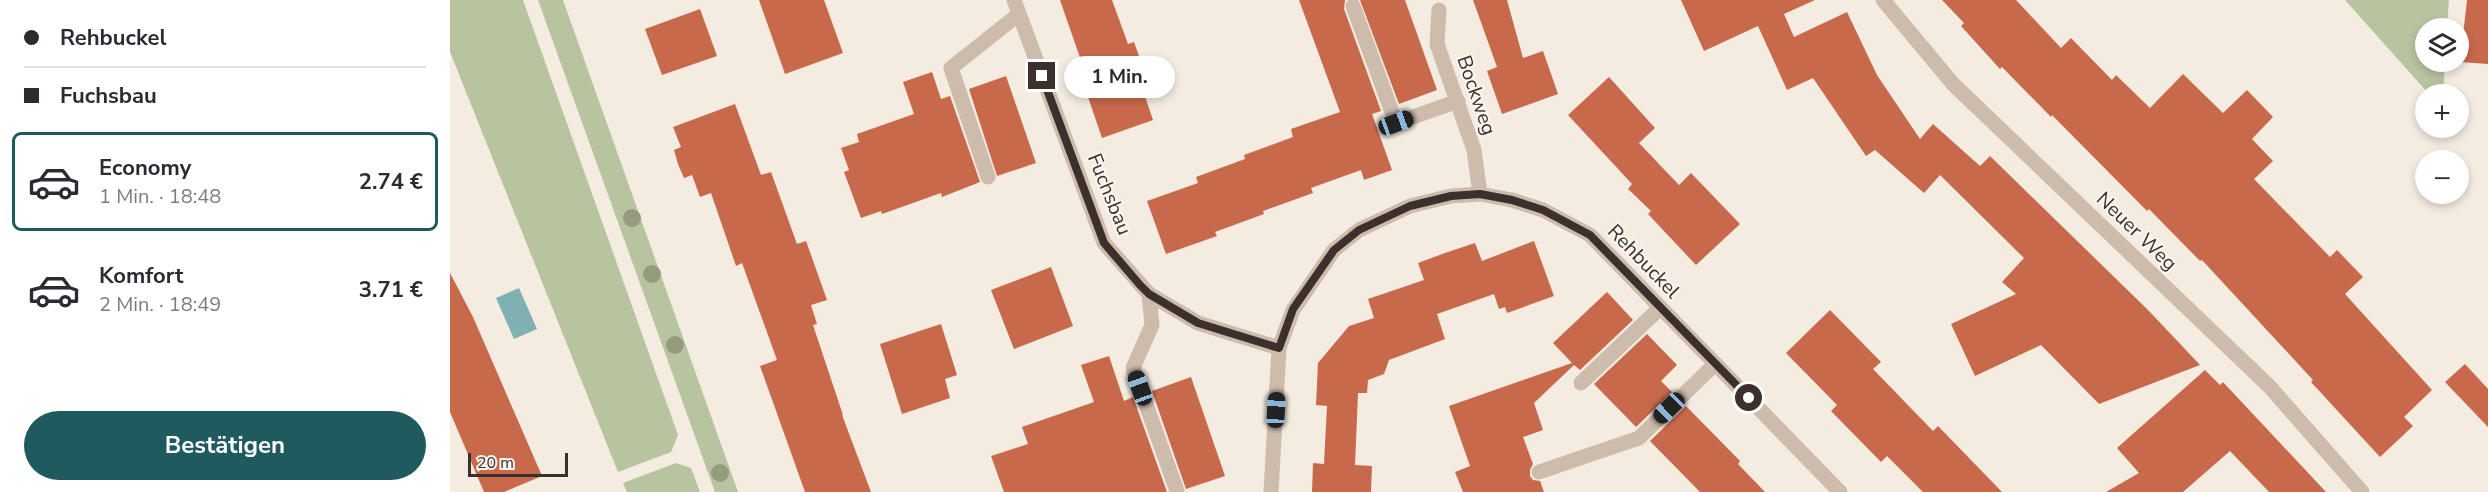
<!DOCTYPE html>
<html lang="de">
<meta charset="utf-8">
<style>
body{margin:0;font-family:"Nunito Sans",sans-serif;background:#f2f2f3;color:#2b2b33;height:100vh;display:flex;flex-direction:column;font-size:22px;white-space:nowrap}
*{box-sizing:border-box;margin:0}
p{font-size:20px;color:#7c7c81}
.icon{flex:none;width:33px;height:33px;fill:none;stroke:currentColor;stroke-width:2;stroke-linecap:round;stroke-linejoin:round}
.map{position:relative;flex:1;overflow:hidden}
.side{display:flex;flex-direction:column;background:#fff;width:450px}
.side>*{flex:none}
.guide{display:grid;align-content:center;height:132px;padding:0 24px;background:#fff}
.tools{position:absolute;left:1965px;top:18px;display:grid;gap:12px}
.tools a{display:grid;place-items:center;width:54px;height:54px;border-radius:50%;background:#fff;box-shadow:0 3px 9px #0003;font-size:30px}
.scale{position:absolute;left:18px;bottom:15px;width:100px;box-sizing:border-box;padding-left:6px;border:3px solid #3b302b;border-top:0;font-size:16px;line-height:21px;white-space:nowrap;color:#3b302b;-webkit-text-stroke:4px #fbf5ee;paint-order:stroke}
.end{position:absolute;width:27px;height:27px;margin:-14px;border:8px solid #3b302b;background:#fff;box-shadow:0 0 0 3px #fff}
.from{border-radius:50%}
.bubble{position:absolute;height:42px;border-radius:21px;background:#fff;box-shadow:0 3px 9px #0003;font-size:20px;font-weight:700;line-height:42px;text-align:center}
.car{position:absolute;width:18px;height:36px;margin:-18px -9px;border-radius:8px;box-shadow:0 0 4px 2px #0007;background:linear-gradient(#222 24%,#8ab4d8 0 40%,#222 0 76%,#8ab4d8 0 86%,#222 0)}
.guide b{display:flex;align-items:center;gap:21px;height:57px;font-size:22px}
.guide b+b{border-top:2px solid #e1e1e2}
.guide i{width:15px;height:15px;background:#2b2b33}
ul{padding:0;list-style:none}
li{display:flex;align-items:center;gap:18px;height:99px;margin:0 12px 9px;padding:0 12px;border:3px solid transparent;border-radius:9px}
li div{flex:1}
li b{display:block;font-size:22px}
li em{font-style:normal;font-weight:700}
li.selected{border-color:#1f5a5e}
li>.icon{width:54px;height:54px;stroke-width:1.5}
.action{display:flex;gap:12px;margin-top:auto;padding:12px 24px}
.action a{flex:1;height:69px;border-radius:36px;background:#1f5a5e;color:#fff;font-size:24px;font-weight:700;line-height:69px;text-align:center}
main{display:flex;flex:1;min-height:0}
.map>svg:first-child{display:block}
.green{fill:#b8c4a0}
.water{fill:#7fb0b2}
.building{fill:#c8694b}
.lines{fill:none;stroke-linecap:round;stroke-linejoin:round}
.lane{stroke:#cdbbac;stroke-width:15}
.street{stroke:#cdbbac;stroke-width:15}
.tree{fill:#969b7f}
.route{stroke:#3b302b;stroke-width:8}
.labels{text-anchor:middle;stroke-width:4.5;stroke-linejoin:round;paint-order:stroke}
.street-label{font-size:20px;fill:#3b302b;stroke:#fbf5ee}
</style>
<main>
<section class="side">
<div class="guide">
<b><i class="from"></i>Rehbuckel</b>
<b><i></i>Fuchsbau</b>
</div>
<ul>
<li class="selected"><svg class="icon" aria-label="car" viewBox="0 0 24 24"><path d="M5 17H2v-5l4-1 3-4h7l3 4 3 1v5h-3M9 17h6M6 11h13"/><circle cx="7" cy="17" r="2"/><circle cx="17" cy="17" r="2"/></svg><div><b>Economy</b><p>1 Min. · 18:48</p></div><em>2.74 €</em></li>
<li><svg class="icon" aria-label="car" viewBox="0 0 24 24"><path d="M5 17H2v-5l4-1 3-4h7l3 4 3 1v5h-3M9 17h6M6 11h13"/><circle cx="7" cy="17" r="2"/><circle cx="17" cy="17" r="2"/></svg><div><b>Komfort</b><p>2 Min. · 18:49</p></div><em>3.71 €</em></li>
</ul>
<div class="action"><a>Bestätigen</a></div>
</section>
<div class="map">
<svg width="2038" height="492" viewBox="0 0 2038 492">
<rect width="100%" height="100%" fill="#f4ebe1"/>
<path class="green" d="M 0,0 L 73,0 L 228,435 L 221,452 L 168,472 L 0,52 Z
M 88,0 L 113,0 L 288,492 L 265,492 Z
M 1895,0 L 1999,0 L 1997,28 L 1976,28 L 1976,62 L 1995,62 L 1993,94 L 1979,94 Z
M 226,463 L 241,468 L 250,492 L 177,492 L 173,483 Z"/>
<path class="water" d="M 69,288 L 87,329 L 64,339 L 46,298 Z"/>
<path class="building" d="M 309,0 L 374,0 L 393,53 L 335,74 Z
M 610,0 L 662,0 L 678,44 L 684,42 L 696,76 L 689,79 L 703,120 L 652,138 L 638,97 L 643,95 Z
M 849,0 L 895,0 L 894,9 L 931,111 L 922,114 L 942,170 L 914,180 L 911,170 L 861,188 L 863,193 L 813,211 L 814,214 L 765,232 L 767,236 L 716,254 L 697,201 L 748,183 L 746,177 L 795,159 L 794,155 L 843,137 L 841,129 L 890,112 Z
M 910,0 L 955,0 L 987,90 L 949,104 Z
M 1023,0 L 1057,0 L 1073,58 L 1093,51 L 1108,94 L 1052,114 L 1037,71 L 1047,67 Z
M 1231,0 L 1365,0 L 1334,14 L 1344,37 L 1397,12 L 1427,75 L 1470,139 L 1483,124 L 1530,166 L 1540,156 L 1699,311 L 1750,365 L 1649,404 L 1591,345 L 1525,376 L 1501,324 L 1566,294 L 1552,282 L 1574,258 L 1490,175 L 1474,193 L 1425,150 L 1416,156 L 1363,78 L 1337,90 L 1308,26 L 1254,51 Z
M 1492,0 L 1566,0 L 1611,48 L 1621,38 L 1662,80 L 1666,75 L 1700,108 L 1733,74 L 1773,113 L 1797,90 L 1823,117 L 1802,139 L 1823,161 L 1804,179 L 1880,257 L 1887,250 L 1913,277 L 1895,294 L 1982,390 L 1954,417 L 1963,426 L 1930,457 L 1861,382 L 1863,380 L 1752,260 L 1750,261 L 1699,209 L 1697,211 L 1602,115 L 1601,117 L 1552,67 L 1550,69 L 1511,26 L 1514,23 Z
M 2017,0 L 2038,0 L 2038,64 L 2010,62 Z
M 250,9 L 267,56 L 212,75 L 195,29 Z
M 482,72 L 491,99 L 500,96 L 530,182 L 492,197 L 491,193 L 432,214 L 431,211 L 411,218 L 394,172 L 399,170 L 391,148 L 409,142 L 407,134 L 464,114 L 453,82 Z
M 556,76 L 586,163 L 547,176 L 519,89 Z
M 1159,77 L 1205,128 L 1189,143 L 1229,185 L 1241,173 L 1290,224 L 1246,265 L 1198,214 L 1201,211 L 1178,189 L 1182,184 L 1118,115 Z
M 285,104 L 311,175 L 321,172 L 347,244 L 356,241 L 377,300 L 361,305 L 367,324 L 363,325 L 393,415 L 392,415 L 421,492 L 355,492 L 310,366 L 327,360 L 292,263 L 286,266 L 261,193 L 250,197 L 242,175 L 234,178 L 228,164 L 224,150 L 231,147 L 223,127 Z
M 1084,241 L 1104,296 L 1057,313 L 1055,307 L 1049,309 L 1044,294 L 987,314 L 995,339 L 939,360 L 934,374 L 918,380 L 917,393 L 908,393 L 905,465 L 922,466 L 921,492 L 862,492 L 863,463 L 874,464 L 877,406 L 866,405 L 868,363 L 899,326 L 924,318 L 918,299 L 974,280 L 968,263 L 995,253 L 1025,243 L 1032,261 Z
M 601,267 L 623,326 L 564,349 L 541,290 Z
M 0,273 L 23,317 L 92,476 L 54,492 L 34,492 L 0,412 Z
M 1157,292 L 1183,320 L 1130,370 L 1124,365 L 1084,403 L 1093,430 L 1073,437 L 1083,464 L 1080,470 L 1080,476 L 1083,480 L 1090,481 L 1094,492 L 1013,492 L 1005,472 L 1020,466 L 999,406 L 1122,363 L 1103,343 Z
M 1380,310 L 1431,362 L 1423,369 L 1483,431 L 1488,426 L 1552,492 L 1473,492 L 1437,456 L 1431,462 L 1381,411 L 1387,405 L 1336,353 Z
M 491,324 L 507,375 L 495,379 L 500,398 L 452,414 L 430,344 Z
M 1197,334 L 1227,365 L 1211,381 L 1222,392 L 1186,427 L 1144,384 Z
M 659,356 L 674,401 L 683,397 L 717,492 L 554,492 L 541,456 L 578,444 L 572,427 L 644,402 L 631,365 Z
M 2015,364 L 2038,389 L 2038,427 L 1995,382 Z
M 1755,370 L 1770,385 L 1773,382 L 1876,492 L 1819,492 L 1780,451 L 1733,492 L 1656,492 L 1689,473 L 1667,448 Z
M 741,377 L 775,476 L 736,489 L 702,391 Z
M 1236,406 L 1290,461 L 1288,464 L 1315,492 L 1250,492 L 1200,441 Z"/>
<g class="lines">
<path class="lane" d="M 903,6 L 946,123 L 1008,101
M 538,177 L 501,68 L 569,14
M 699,294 L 702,325 L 683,368 L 727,491
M 1131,383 L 1210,308
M 1089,472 L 1189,438 L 1265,364"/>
<path class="street" d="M 564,0 L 654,243 L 699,294 L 748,323 L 829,348
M 1433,0 L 1503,84 L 1820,387 L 1912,492
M 989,10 L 987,44 L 1024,150 L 1030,194
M 821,492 L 829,348 L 843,310 L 884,250 L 909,230 L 960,206 L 1001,196 L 1030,194 L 1062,200 L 1093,210 L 1140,235 L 1390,492"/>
</g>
<g class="tree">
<circle cx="182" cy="218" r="9"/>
<circle cx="202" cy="274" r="9"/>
<circle cx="225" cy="345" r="9"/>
<circle cx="270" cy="473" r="9"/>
</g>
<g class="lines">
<path class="route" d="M 592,76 L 654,243 L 690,285 L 699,294 L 748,323 L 829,348 L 843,309 L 884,250 L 909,230 L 960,206 L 1001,196 L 1030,194 L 1062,200 L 1093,210 L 1140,235 L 1299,398"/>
</g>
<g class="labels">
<g class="street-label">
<text transform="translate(1027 95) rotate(71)" y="7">Bockweg</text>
<text transform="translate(660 194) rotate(68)" y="7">Fuchsbau</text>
<text transform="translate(1687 231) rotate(44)" y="7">Neuer Weg</text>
<text transform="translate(1194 261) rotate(46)" y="7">Rehbuckel</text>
</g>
</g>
</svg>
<div class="tools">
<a><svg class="icon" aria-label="layers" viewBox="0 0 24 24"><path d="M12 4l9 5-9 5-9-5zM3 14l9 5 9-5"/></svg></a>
<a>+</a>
<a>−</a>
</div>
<div class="scale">20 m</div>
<i class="end from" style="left:1299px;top:398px"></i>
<i class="end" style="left:592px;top:76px"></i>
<div class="bubble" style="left:614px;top:56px;width:111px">1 Min.</div>
<i class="car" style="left:946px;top:123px;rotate:70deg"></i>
<i class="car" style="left:690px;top:388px;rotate:340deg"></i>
<i class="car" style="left:1219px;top:408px;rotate:226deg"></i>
<i class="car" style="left:826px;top:410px;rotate:3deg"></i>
</div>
</main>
